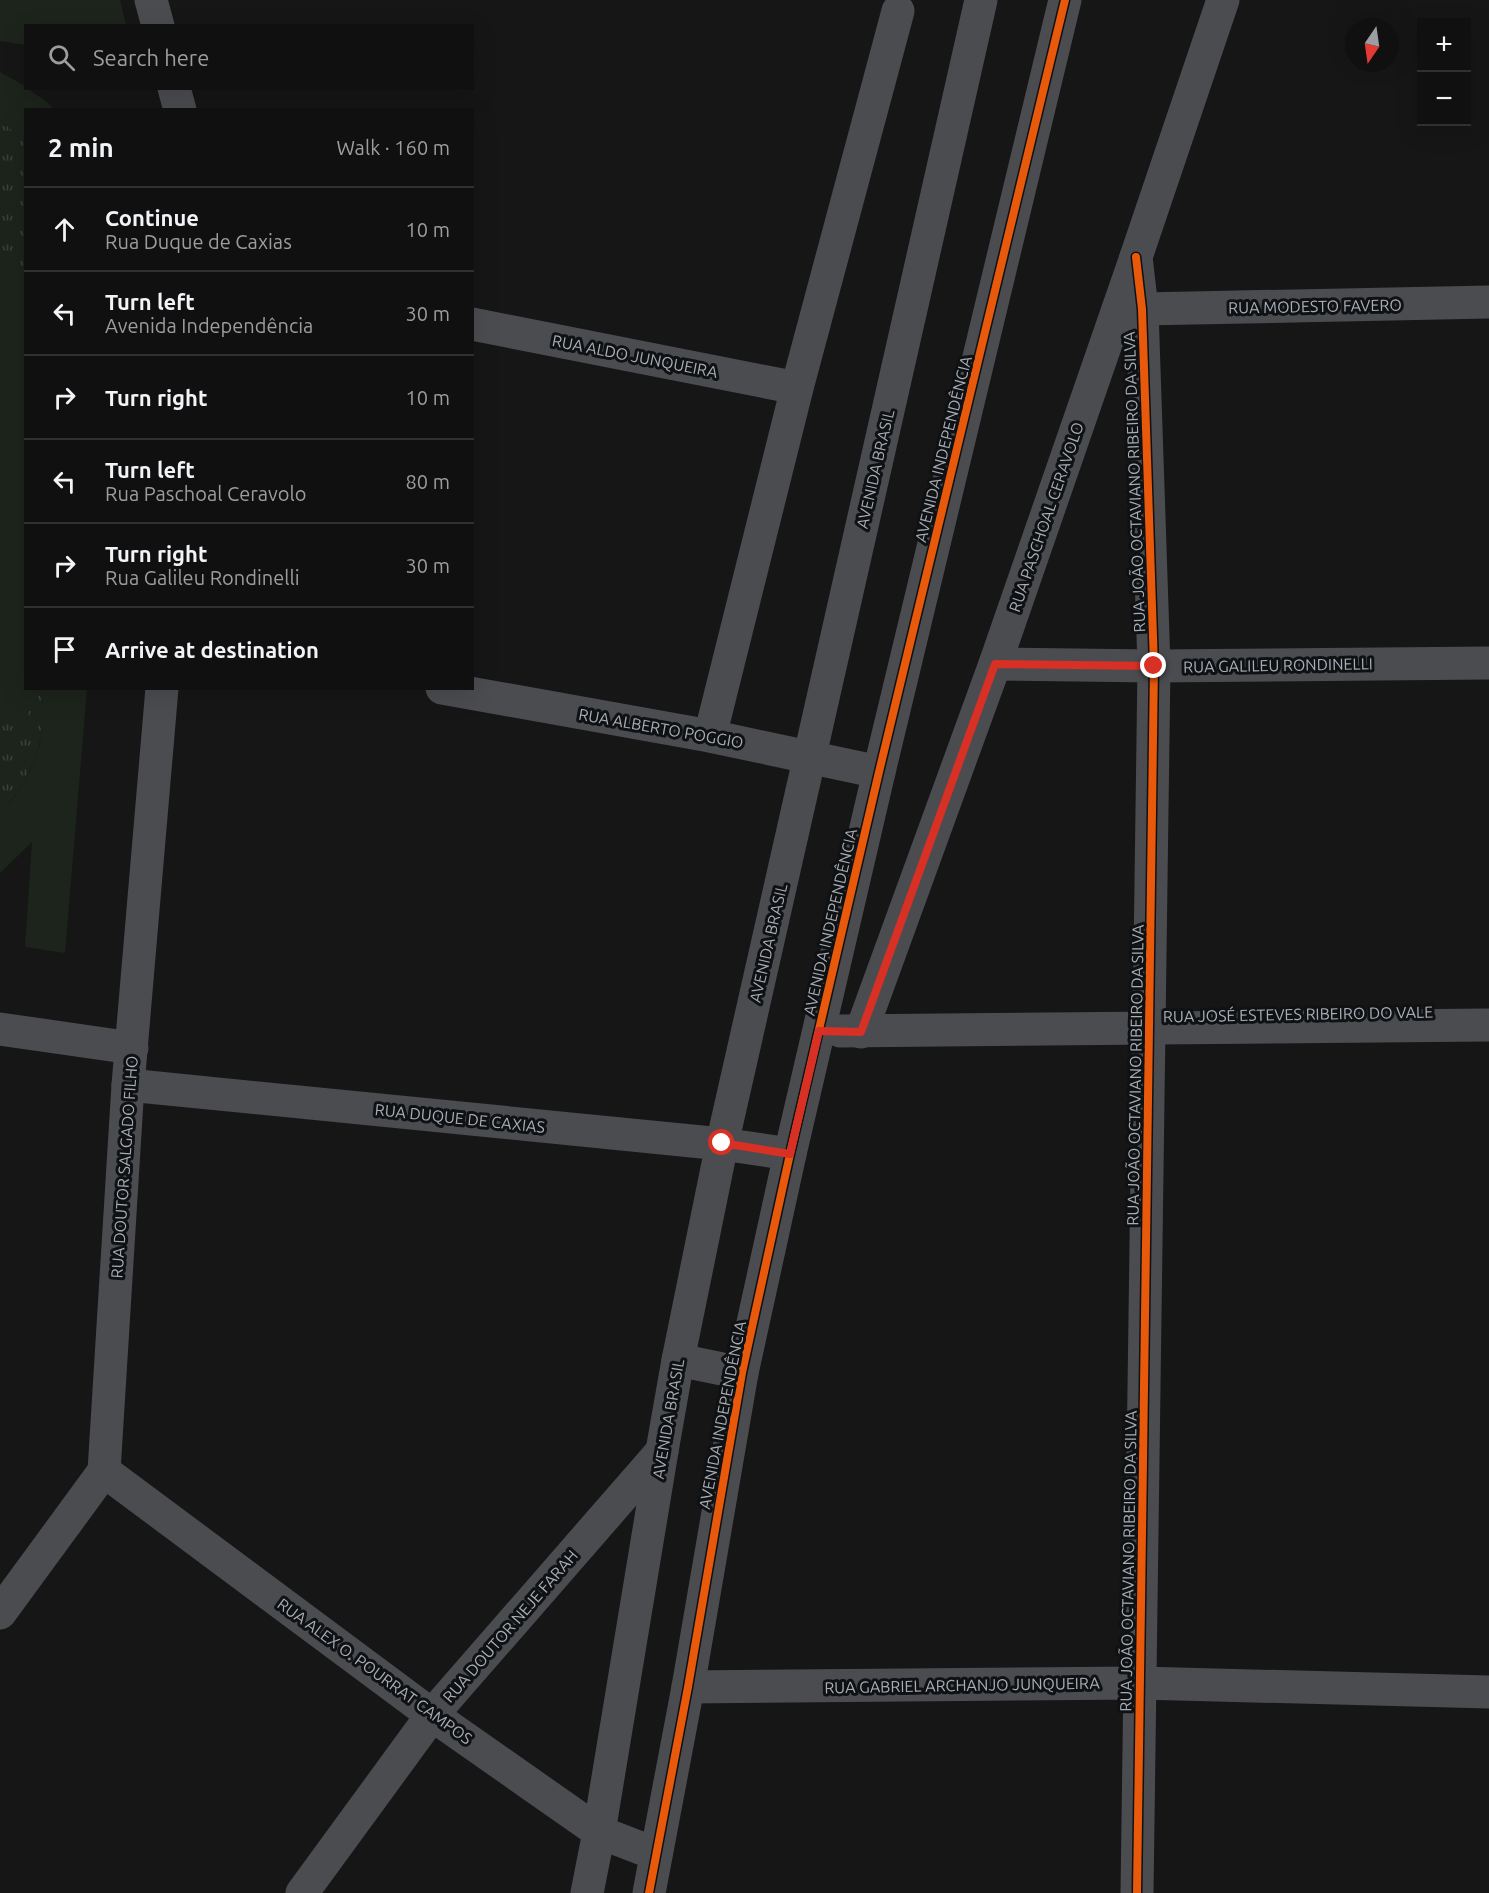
<!DOCTYPE html>
<html lang="en">
<head>
<meta charset="utf-8">
<style>
  :root { --surface:#101011; --page:#19191a; --text:#f1f3f6; --muted:#9c9d9f; --line:#303031 }
  body { margin:0; font-family:Ubuntu,sans-serif; background:var(--page); color:var(--text) }
  .controls { position:absolute; right:18px; top:18px; display:grid; overflow:hidden; border-radius:0px; box-shadow:0 6px 24px #0002 }
  .controls button { width:54px; height:54px; display:grid; place-items:center; padding:0; border:0; border-bottom:2px solid var(--line); background:var(--surface); color:var(--text); font:30px sans-serif }
  .compass { position:absolute; left:1345px; top:18px; width:54px; height:54px; border-radius:50%; background:var(--surface); box-shadow:0 6px 24px #0002; rotate:193deg }
  .stop { position:absolute; width:18px; height:18px; margin:-14px; border:4px solid #d93025; border-radius:50%; background:#fff }
  .stop.end { background:#d93025; border-color:#fff; box-shadow:0 2px 6px #0008 }
  .list { margin:0; padding:0; list-style:none }
  h2 { display:flex; justify-content:space-between; align-items:center; height:78px; margin:0; padding:0 24px; font-size:26px }
  h2 small { font-size:20px; font-weight:400; color:var(--muted) }
  .list li { display:grid; grid-template-columns:39px 1fr auto; gap:18px; align-items:center; box-sizing:border-box; height:84px; padding:0 24px; border-top:2px solid var(--line) }
  .list b { display:block; font-size:22px; white-space:nowrap }
  .list p { margin:0; font-size:20px; white-space:nowrap; color:var(--muted) }
  .list em { font-size:20px; font-style:normal; color:var(--muted) }
  .icon { flex:none; width:33px; height:33px; fill:none; stroke:currentColor; stroke-width:2; stroke-linecap:round; stroke-linejoin:round }
  .map { position:relative; flex:none; width:1489px; height:1893px; overflow:hidden }
  .search { position:absolute; background:var(--surface); box-shadow:0 6px 24px #0002; left:24px; top:24px; width:450px; height:66px; display:flex; align-items:center; gap:15px; box-sizing:border-box; padding:0 21px; border-radius:0px; color:var(--muted); font-size:22px }
  .panel { position:absolute; background:var(--surface); box-shadow:0 6px 24px #0002; left:24px; top:108px; width:450px; height:582px; border-radius:0px }
  .map>svg:first-child { display:block }
</style>
</head>
<body>
<div class="map">
<svg width="1489" height="1893" viewBox="0 0 1489 1893">
  <defs>
    <pattern id="grass-tufts" width="24" height="20" patternUnits="userSpaceOnUse" patternTransform="scale(1.5)"><rect width="24" height="20" fill="#1c241c"/><path d="M3 7l-1-3M5 7V3M7 7l1-3M15 17l-1-3M17 17v-4M19 17l1-3" fill="none" stroke="#3a413b"/></pattern>
  </defs>
  <rect width="100%" height="100%" fill="#161617"/>
  <!-- grass -->
  <path fill="url(#grass-tufts)" d="M0,120L25,141L26,688L43,689C42,707 44,728 39,745C32,772 17,794 0,815Z"/>
  <!-- garden -->
  <g fill="#1c241c">
    <path d="M0,0H120L126,25L26,26L25,45L0,41Z"/>
    <path d="M0,72L25,86L26,88L28,89L43,99L54,109L26,110L25,141L0,120Z"/>
    <path d="M0,269L25,270L26,688L31,689L28,719L0,717Z"/>
    <path d="M43,689H87L65,953L25,947L32,842L0,873V815L15,796L30,771L40,744Z"/>
  </g>
  <g fill="none" stroke-linecap="round" stroke-linejoin="round">
    <!-- minor -->
    <g stroke="#4a4c50" stroke-width="33">
      <path d="M151,0L158,26"/>
      <path d="M174,88L180,110"/>
      <path d="M1136,257L1142,309L1154,666L1137,1893"/>
      <path d="M1142,309L1489,302"/>
      <path d="M472,324L797,388"/>
      <path d="M995,664L1154,666L1489,663"/>
      <path d="M442,688L710,736L879,772"/>
      <path d="M710,736L797,388L898,11"/>
      <path d="M0,1029L132,1048"/>
      <path d="M840,1031L1489,1025"/>
      <path d="M861,1032L995,664L1136,257L1223,0"/>
      <path d="M128,1085L722,1144L790,1154"/>
      <path d="M104,1471L432,1715L599,1832L656,1854"/>
      <path d="M0,1613L104,1471L128,1085L162,688"/>
      <path d="M688,1687L1140,1683L1489,1692"/>
      <path d="M302,1893L432,1715L662,1451"/>
    </g>
    <!-- tertiary -->
    <g stroke="#4a4c50" stroke-width="33">
      <path d="M678,1360L742,1373"/>
      <path d="M587,1893L599,1832L662,1451L678,1360L722,1144L981,0"/>
      <path d="M649,1893L688,1687L742,1373L790,1154L879,772L1065,0"/>
    </g>
    <defs>
      <g id="cycleway">
        <path d="M1136,257L1142,309L1154,666L1137,1893"/>
        <path d="M649,1893L688,1687L742,1373L790,1154L879,772L1065,0"/>
      </g>
    </defs>
    <!-- cycleway casing -->
    <use href="#cycleway" stroke="#101113" stroke-width="11"/>
    <!-- cycleway -->
    <use href="#cycleway" stroke="#e8590c" stroke-width="8"/>
  </g>
  <g fill="none" stroke-linecap="round" stroke-linejoin="round">
    <!-- route -->
    <path stroke="#d93025" stroke-width="8" d="M722,1143L790,1154L819,1031L861,1032L995,664L1154,666"/>
  </g>
  <g text-anchor="middle" stroke-width="6" stroke-linejoin="round" paint-order="stroke">
    <!-- street labels -->
    <g font-size="16" fill="#a7aeb8" stroke="#101113">
      <text transform="translate(1315 306) rotate(-1)" y="6">RUA MODESTO FAVERO</text>
      <text transform="translate(635 356) rotate(11)" y="6">RUA ALDO JUNQUEIRA</text>
      <text transform="translate(943 449) rotate(-76)" y="6">AVENIDA INDEPENDÊNCIA</text>
      <text transform="translate(875 469) rotate(-77)" y="6">AVENIDA BRASIL</text>
      <text transform="translate(1134 482) rotate(-92)" y="6">RUA JOÃO OCTAVIANO RIBEIRO DA SILVA</text>
      <text transform="translate(1046 517) rotate(-71)" y="6">RUA PASCHOAL CERAVOLO</text>
      <text transform="translate(1278 665) rotate(-1)" y="6">RUA GALILEU RONDINELLI</text>
      <text transform="translate(661 728) rotate(10)" y="6">RUA ALBERTO POGGIO</text>
      <text transform="translate(830 922) rotate(-77)" y="6">AVENIDA INDEPENDÊNCIA</text>
      <text transform="translate(768 943) rotate(-77)" y="6">AVENIDA BRASIL</text>
      <text transform="translate(1298 1014) rotate(-1)" y="6">RUA JOSÉ ESTEVES RIBEIRO DO VALE</text>
      <text transform="translate(1135 1075) rotate(-89)" y="6">RUA JOÃO OCTAVIANO RIBEIRO DA SILVA</text>
      <text transform="translate(460 1118) rotate(6)" y="6">RUA DUQUE DE CAXIAS</text>
      <text transform="translate(124 1167) rotate(-86)" y="6">RUA DOUTOR SALGADO FILHO</text>
      <text transform="translate(722 1415) rotate(-79)" y="6">AVENIDA INDEPENDÊNCIA</text>
      <text transform="translate(668 1419) rotate(-80)" y="6">AVENIDA BRASIL</text>
      <text transform="translate(1128 1561) rotate(-89)" y="6">RUA JOÃO OCTAVIANO RIBEIRO DA SILVA</text>
      <text transform="translate(510 1626) rotate(-49)" y="6">RUA DOUTOR NEJE FARAH</text>
      <text transform="translate(375 1671) rotate(36)" y="6">RUA ALEX O. POURRAT CAMPOS</text>
      <text transform="translate(962 1685) rotate(-1)" y="6">RUA GABRIEL ARCHANJO JUNQUEIRA</text>
    </g>
  </g>
</svg>
<div class="controls">
<button>+</button>
<button>−</button>
</div>
<svg class="compass" viewBox="-18 -18 36 36"><path d="M0-13l5 13h-10z" fill="#e53935"/><path d="M0 13l5-13h-10z" fill="#9c9d9f"/></svg>
<div class="stop" style="left:722px;top:1143px"></div>
<div class="stop end" style="left:1154px;top:666px"></div>
<div class="search"><svg class="icon" aria-label="search" viewBox="0 0 24 24"><circle cx="10" cy="10" r="6"/><path d="M15 15l6 6"/></svg>Search here</div>
<section class="panel">
<h2>2 min<small>Walk · 160 m</small></h2>
<ul class="list">
<li><svg class="icon" aria-label="ahead" viewBox="0 0 24 24"><path d="M12 20V5M6 11l6-6 6 6"/></svg><div><b>Continue</b><p>Rua Duque de Caxias</p></div><em>10 m</em></li>
<li><svg class="icon" aria-label="left" viewBox="0 0 24 24"><path d="M17 20v-9H6M10 6l-5 5 5 5"/></svg><div><b>Turn left</b><p>Avenida Independência</p></div><em>30 m</em></li>
<li><svg class="icon" aria-label="right" viewBox="0 0 24 24"><path d="M7 20v-9h11M14 6l5 5-5 5"/></svg><div><b>Turn right</b></div><em>10 m</em></li>
<li><svg class="icon" aria-label="left" viewBox="0 0 24 24"><path d="M17 20v-9H6M10 6l-5 5 5 5"/></svg><div><b>Turn left</b><p>Rua Paschoal Ceravolo</p></div><em>80 m</em></li>
<li><svg class="icon" aria-label="right" viewBox="0 0 24 24"><path d="M7 20v-9h11M14 6l5 5-5 5"/></svg><div><b>Turn right</b><p>Rua Galileu Rondinelli</p></div><em>30 m</em></li>
<li><svg class="icon" aria-label="arrive" viewBox="0 0 24 24"><path d="M6 21V4h12l-3 4 3 4H6"/></svg><div><b>Arrive at destination</b></div></li>
</ul>
</section>
</div>
</body>
</html>
